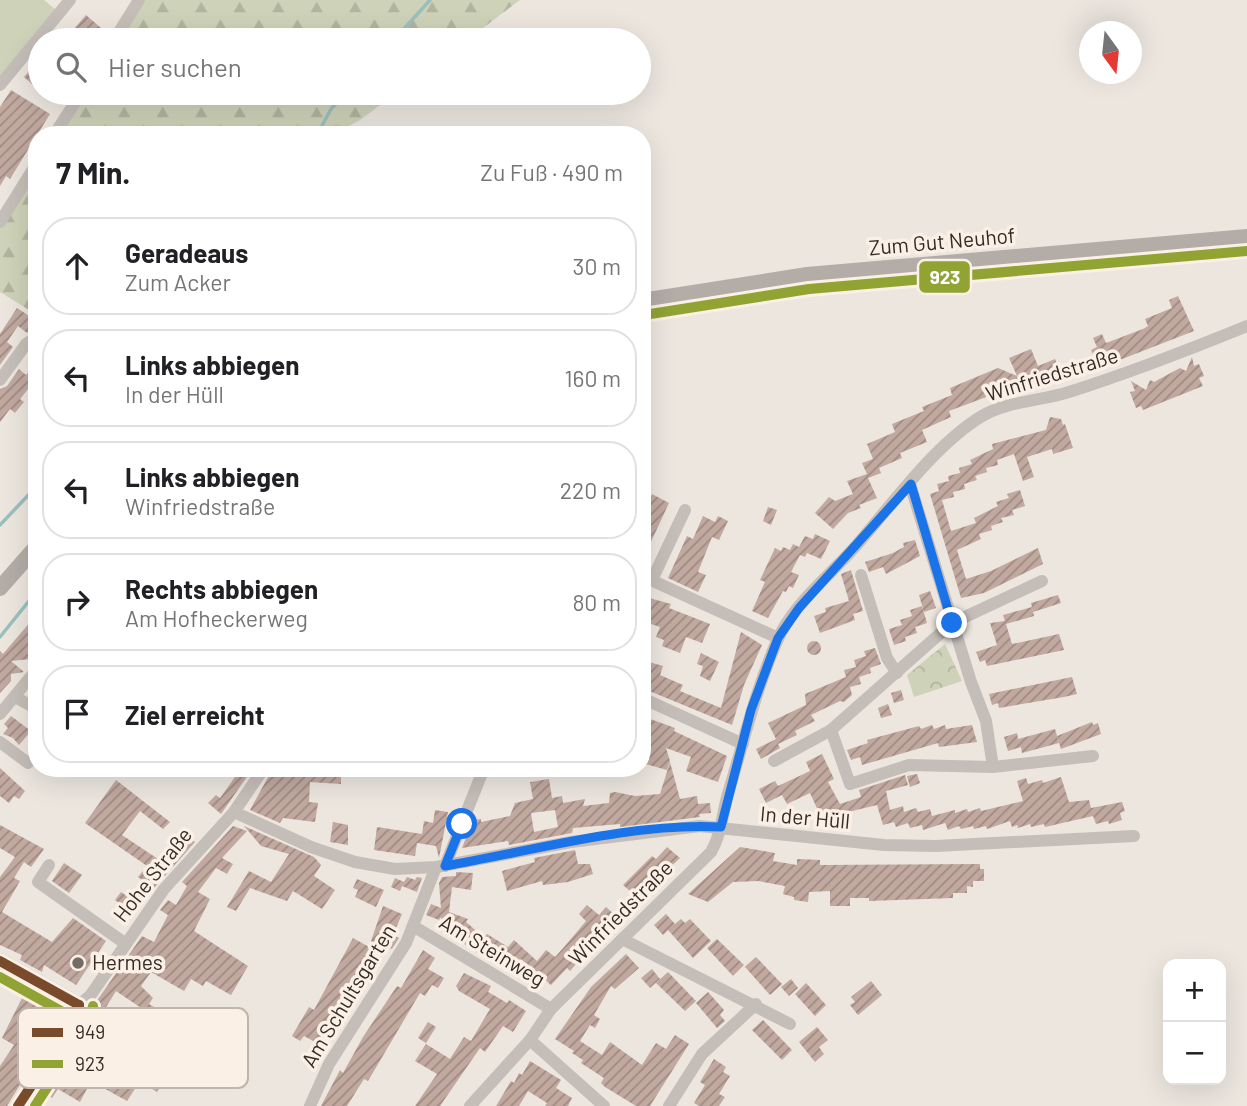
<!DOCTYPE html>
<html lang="de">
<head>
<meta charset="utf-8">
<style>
  :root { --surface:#fff; --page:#f6f6f6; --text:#202124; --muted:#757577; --line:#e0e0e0 }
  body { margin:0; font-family:Barlow,sans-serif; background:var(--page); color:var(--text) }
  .controls { position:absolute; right:21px; bottom:21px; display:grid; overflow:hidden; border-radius:14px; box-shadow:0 7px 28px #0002 }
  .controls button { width:63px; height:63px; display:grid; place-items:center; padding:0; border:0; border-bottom:2px solid var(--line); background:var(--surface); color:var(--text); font:35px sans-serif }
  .compass { position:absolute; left:1079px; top:21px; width:63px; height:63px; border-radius:50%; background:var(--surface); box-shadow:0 7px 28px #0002; rotate:165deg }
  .stop { position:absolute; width:21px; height:21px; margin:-16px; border:5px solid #1a73e8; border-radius:50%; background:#fff }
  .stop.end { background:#1a73e8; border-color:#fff; box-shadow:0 2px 7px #0008 }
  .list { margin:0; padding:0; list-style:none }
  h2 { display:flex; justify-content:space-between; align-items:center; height:91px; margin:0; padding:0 28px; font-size:30px }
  h2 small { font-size:23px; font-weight:400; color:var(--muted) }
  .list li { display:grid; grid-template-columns:46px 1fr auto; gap:21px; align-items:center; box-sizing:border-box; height:98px; margin:0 14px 14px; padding:0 14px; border:2px solid var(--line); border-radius:28px }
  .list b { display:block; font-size:26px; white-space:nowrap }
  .list p { margin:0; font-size:23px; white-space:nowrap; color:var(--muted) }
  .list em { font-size:23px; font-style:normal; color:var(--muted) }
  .icon { flex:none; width:38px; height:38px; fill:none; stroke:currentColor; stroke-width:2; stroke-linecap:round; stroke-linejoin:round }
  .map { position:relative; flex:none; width:1247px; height:1106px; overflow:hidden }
  .search { position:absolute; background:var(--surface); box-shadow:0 7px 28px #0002; left:28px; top:28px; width:623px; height:77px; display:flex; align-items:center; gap:18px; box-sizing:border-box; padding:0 24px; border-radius:38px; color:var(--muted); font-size:26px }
  .panel { position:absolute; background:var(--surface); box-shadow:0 7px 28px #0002; left:28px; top:126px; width:623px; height:651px; border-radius:28px }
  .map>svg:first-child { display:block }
</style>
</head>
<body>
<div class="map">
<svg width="1247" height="1106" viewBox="0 0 1247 1106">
  <defs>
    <pattern id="forest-firs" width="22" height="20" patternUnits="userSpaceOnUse" patternTransform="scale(1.75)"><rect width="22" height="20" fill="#ced2b8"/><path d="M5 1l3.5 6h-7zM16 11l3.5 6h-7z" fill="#b2b49e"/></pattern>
    <pattern id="park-crowns" width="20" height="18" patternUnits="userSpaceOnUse" patternTransform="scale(1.75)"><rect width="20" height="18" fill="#ced2b8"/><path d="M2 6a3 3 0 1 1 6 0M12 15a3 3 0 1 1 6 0" fill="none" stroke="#b2b49e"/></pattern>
    <pattern id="building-hatch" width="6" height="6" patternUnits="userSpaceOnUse" patternTransform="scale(1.75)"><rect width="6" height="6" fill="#c1a9a0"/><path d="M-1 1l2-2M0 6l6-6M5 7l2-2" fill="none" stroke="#9e8a82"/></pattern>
  </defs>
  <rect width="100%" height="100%" fill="#ece6df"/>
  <!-- grass -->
  <path fill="#ced2b8" d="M0,0H44L57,11L0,81Z"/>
  <!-- forest -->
  <g fill="url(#forest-firs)">
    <path d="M139,0H520L467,40H114Z"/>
    <path d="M81,93H396L360,120L332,135H54Z"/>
    <path d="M37,163V315L0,292V223Z"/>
  </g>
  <!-- park -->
  <path fill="url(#park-crowns)" d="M945,644L962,681L914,697L907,675Z"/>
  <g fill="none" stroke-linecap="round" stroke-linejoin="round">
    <!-- stream -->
    <g stroke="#99c0bf" stroke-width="3.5">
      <path d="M394,40L430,0"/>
      <path d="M317,135L331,109L346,93"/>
      <path d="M0,525L37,486"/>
      <path d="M0,637L37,591"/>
    </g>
  </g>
  <!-- building -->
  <g fill="url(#building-hatch)" fill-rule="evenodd">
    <path d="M86,15L101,28L90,40H72L77,34L73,30Z"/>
    <path d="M40,58V91L24,77Z"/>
    <path d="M11,90L50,114L10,179L6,176L0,186V107Z"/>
    <path d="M1178,296L1194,331L1099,368L1091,350L1097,347L1093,338L1102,334L1106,343L1143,329L1148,326L1145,319L1172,308L1169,300Z"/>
    <path d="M17,308L37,321L27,333L18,326L7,342L13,347L0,365V334Z"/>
    <path d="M1031,349L1038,366L1055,359L1062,376L1046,383L1043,378L1001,397L999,393L989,396L949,411L951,417L922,430L927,442L900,453L902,458L879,468L881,473L868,478L877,498L859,505L861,508L848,513L833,529L815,513L829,497L835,501L853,494L847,481L867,474L862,463L873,459L867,444L895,432L892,424L924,411L922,407L952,395L950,388L998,368L1017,376L1009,358Z"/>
    <path d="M1192,357L1194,366L1199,364L1204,376L1199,378L1203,386L1143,410L1141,406L1136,408L1130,392L1135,391L1131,381L1146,390L1150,380L1154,382L1180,368L1186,371Z"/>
    <path d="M37,362V378L20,399L24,402L15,413L10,409L0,422V389L7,386L19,369L26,375Z"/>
    <path d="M1050,417L1061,419L1063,425L1065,424L1073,448L1053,454L1052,449L1027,457L1034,477L1023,481L1014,454L997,460L998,465L986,468L987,472L975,476L977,480L964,484L965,489L953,492L954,497L942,500L951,531L976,523L974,518L998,506L996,502L1009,498L1007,494L1020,490L1025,506L1012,510L1014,515L1001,518L1003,522L991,526L992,530L979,534L981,539L957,550L966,579L991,571L1038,548L1043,564L984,593L961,598L930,494L939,491L937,484L949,481L948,476L960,473L959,468L972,464L970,460L993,449L992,444L1046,430Z"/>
    <path d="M652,494L669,503L642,561V515Z"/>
    <path d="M768,507L777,510L771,525L763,521Z"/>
    <path d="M703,516L715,522L718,516L728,521L719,540L712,537L698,572L706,575L698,592L668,578L687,536L693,539Z"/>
    <path d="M815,534L830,541L821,559L807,553L805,557L800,555L791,572L799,575L793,588L789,586L786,592L783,591L768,618L752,611L765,582L760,580L775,548L781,551L783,547L790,550L793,544L799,547L805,536L813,539Z"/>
    <path d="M915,540L920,556L886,574L883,567L869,572L865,562L893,553L904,547L903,543Z"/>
    <path d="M851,570L863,611L853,614L855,620L820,633L814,616L826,612L825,608L849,601L841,574Z"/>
    <path d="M930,591L936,608L924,612L919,595Z"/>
    <path d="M1058,595L1061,603L1033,612L1031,603Z"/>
    <path d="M642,596L671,604L669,608L710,624L702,643L686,637L680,653L662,646L664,640L656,637L660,627L642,621Z"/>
    <path d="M922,606L927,623L915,627L917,633L905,637L906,641L894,645L889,629L902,625L900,620L912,616L910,610Z"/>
    <path d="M1032,607L1034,616L1006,624L1012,644L1059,634L1064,650L987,666L985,660L980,662L976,652L997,645L990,623L1005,621L1003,615Z"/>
    <path d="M37,614V649L30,651L31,659L11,661L24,672L11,674V681L0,693V651L3,654Z"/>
    <path d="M741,632L762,645L744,685L732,725L642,688V660L663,666L660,675L683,685L680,691L721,708Z"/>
    <circle cx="814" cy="648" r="7"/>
    <path d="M875,648L881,664L870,668L871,673L859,677L861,684L850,687L852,695L844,702L840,701L811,715L815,721L795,731L797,735L778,744L780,748L761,759L756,749L776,739L768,723L806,705L805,694L846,677L844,670L856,667L854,660L866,656L864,651Z"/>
    <path d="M701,653L719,662L710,681L700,676L703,666L697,664Z"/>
    <path d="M1072,677L1077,694L1064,697L999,708L998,703L992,705L989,694Z"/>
    <path d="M901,690L904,700L894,703L891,693Z"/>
    <path d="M888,704L892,715L881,718L878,708Z"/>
    <path d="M11,716L31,731L19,745L13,738L3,734L8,728L4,724Z"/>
    <path d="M642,716L675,728L674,731L727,756L718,782L686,771L691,757L666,748L670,761L667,770L642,763Z"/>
    <path d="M1092,722L1093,725L1098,723L1101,734L1061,749L1057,736Z"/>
    <path d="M932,725L934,729L945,725L946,729L972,725L977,742L939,747L938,743L862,765L860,757L851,760L847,750L868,743L867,740L919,726L921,729Z"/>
    <path d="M1055,729L1059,743L1022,753L1021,747L1008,751L1004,737L1017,733L1018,739Z"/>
    <path d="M822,754L834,779L828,782L840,804L861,797L859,790L905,775L908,785L886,791L890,810L903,806L904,812L916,808L918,812L930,809L932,816L955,810V813L967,809L968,812L980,808L981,811L1023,801L1017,781L1026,778L1028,784L1042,780L1043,783L1061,777L1069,802L1089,800L1091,808L1122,802L1125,811L1120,813L1122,820L1109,824L1108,821L1096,824L1093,816L1045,827L1044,824L1031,827L1030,824L1018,828L1017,825L1012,827L1010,821L987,829L986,826L974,829L973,826L961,829L959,826L948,830L945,823L923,830L922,825L910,828L908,823L896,827L894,822L883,825L877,805L844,813L846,818L826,828L810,793L787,804L782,795L766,803L759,789L775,781L778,786L810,771L806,762Z"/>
    <path d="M670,762L680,799L697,796L698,804L710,803L711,813L699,814L700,817L620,827V824L573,828L572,833L509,845L508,841L462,848L473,820L481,819V822L510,816L515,803L533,799L530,782L549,779L552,798L562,796L563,803L585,799L583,806L609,803L610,793L615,792L635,796L660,794ZM555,810L558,827L534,832L531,813Z"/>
    <path d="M0,768L25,791L19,799L14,796L9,803L0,796Z"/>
    <path d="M246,768H253L221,814L208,803L216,795L220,798L240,770L244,773Z"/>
    <path d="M273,768L325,774L326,768H341V784L310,782L309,802L318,803L315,822L283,818L280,823L250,810Z"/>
    <path d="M917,774L920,783L910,787L907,776Z"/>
    <path d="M116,780L170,822L163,829L140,811L122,835L161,861L181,830L195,842L154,888L138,877L147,866L85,823Z"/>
    <path d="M435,810L448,812L439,858L436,846L417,843L415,856L374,850L377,827L422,834L424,821L433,823Z"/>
    <path d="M333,822L348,825V845L330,842Z"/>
    <path d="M0,825L44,849L31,867L24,862L14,878L20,881L2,912L52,942L73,918L106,941L76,985L44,965L42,972L20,960L22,955L0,945V877L15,857L0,848Z"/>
    <path d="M233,826L247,831L222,858L233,864L227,874L216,868L198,892L210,899L194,931L248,966L231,995L206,981L203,986L191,979L184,991L151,972L141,986L153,998L149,1004L213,1042L207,1053L182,1038L160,1074L166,1077L157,1092L140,1081L127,1101L91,1081L80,1102L58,1089L52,1098L41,1091L87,1021L89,1012L142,936L154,942L168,915L160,910L168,900L176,905L187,886L182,882ZM116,991L159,1020L123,1078L78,1053Z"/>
    <path d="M244,826L314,857L321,865L314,876L335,890L322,909L293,891L287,901L250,888L236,911L227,907L249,871L271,882L289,854L261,846Z"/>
    <path d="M667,847L680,858L638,898L623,885L652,856L656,859Z"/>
    <path d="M740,847L775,853L773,861L797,865V859L820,860V865L980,864V869H984V881H973V887L967,886V893H953V898L869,901V898H850V906H830V891L809,892L808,902L794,900V897L783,894L785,886L758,881L733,882L708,902L688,894Z"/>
    <path d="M575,850L578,864H590L593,874L568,882L543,885L542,881L507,891L502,871L535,862L534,858Z"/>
    <path d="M64,863L82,875L69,893L52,881Z"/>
    <path d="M456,872L473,873L471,890L452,887L449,912L468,919L466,922L480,934L485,936L487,934L508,947L514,940L537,961L546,950L555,957L565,946L586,921L579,914L587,905L599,915L606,907L617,917L570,971L567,968L551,985L521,959L515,966L493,946L484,957L454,937L458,931L448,922L447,928H443L441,917L439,920L426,915L431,904L441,908L439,883L442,877L456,876Z"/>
    <path d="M407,877L415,880L417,877L422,878L417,892L402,886L400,891L391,887L395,878L404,882Z"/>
    <path d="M357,879L384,890L376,907L355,897L358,890L353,888Z"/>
    <path d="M121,892L134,901L129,910L115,900Z"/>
    <path d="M383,906L402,914L393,935L399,938L392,949L371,941Z"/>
    <path d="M666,914L675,924L681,919L685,923L690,919L711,941L693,958L668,930L663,935L654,925Z"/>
    <path d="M353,938L371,948L317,1043L304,1036L300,1041L292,1036L309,1007L314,1010Z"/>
    <path d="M717,939L744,965L733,976L707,948Z"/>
    <path d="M423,950L435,958L428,969L444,978L438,988L432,985L425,996L420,993L368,1081L364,1079L347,1106H321L340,1070L343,1073L363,1037L397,986L401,988Z"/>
    <path d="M626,954L639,968L615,989L611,986L594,1015L600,1019L595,1028L590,1025L580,1041L602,1055L610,1042L642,1065L656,1043L666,1049L675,1035L689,1044L650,1106H636L605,1087L601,1083L604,1078L581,1063L583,1060L572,1053L574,1051L555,1039L591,987Z"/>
    <path d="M756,957L782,984L770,995L745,967Z"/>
    <path d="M652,969L660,979L650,988L641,978Z"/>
    <path d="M668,972L696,1001L685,1011L656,983Z"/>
    <path d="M464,973L491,986L488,992L497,997L507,1003L509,1000L526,1011L513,1032L503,1026L485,1052L480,1048L440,1106H415L437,1074L415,1061L426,1044L450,1059L464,1037L471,1041L490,1009L459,991L456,986Z"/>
    <path d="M791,979L798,988L789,996L781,987Z"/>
    <path d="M13,980L68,1011L55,1031L46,1026L36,1046L42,1049L7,1106H0V1066L14,1045L2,1038L25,992L12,985Z"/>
    <path d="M871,981L882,995L858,1015L850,1005L855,1002L851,997Z"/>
    <path d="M806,983L826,1005L815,1016L795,994Z"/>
    <path d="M708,992L724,1010L720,1015L725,1021L717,1028L696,1003Z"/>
    <path d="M763,1020L792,1050L782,1060L752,1030Z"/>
    <path d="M428,1022L436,1027L426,1043L418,1038Z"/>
    <path d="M817,1027L828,1040L819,1047L824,1054L815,1062L799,1042Z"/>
    <path d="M714,1059L726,1067L723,1072L730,1076L719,1094L725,1097L719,1106H699L694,1103L705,1085L700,1082Z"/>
    <path d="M530,1061L561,1080L556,1088L572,1098L568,1106H545L547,1103L528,1091L519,1106H496L511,1081L514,1083L519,1073L522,1075Z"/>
  </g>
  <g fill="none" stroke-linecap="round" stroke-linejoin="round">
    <!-- minor -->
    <g stroke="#c5beb8" stroke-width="12">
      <path d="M114,40L139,0"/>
      <path d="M0,85L70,0"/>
      <path d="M54,135L81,93"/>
      <path d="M338,135V131"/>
      <path d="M0,222L37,163"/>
      <path d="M0,380L26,344L37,336"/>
      <path d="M910,484L971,682L986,721L993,767"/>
      <path d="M861,575L887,658L897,673"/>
      <path d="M642,576L778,638"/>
      <path d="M652,580L685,510"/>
      <path d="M15,697L37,709"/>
      <path d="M642,698L743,744"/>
      <path d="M0,714L37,669"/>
      <path d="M831,730L850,784L909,765L993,767L1093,756"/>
      <path d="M0,742L28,763"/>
      <path d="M774,761L831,730L952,623L1042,581"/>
      <path d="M234,812L311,847L355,862L395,869L436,867L571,842L700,826L884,845L936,846L1134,836"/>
      <path d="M49,865L38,882L126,944"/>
      <path d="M445,866L484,768"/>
      <path d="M413,926L551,1009"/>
      <path d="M622,939L790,1024"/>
      <path d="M79,1005L90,996L164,889L234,812L264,768"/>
      <path d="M530,1040L604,1106"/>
      <path d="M310,1106L329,1064L406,943L436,867"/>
      <path d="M470,1106L530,1040L551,1009L711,852C721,835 722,816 727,797C743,745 755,691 777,641C792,605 829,576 854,548C892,505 934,445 982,416C1008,401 1041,401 1069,392C1129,373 1188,350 1247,326"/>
      <path d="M669,1106L702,1054L756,1004"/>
    </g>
    <!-- major -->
    <g stroke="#b4aca7" stroke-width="16">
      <path d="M642,301L807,275L1247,237"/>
      <path d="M0,588L37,546"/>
      <path d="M0,961L79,1005L78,1015L18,1106"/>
    </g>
    <defs>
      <g id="bus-1">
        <path d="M0,961L79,1005"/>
        <path d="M18,1106L78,1015L79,1005"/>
      </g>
      <g id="bus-2">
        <path d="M644,315L809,289L1247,251"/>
        <path d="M0,977L72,1017"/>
        <path d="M35,1106L90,1022L93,1006"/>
      </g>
    </defs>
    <!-- bus-1 casing -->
    <use href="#bus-1" stroke="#faf0e5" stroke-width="16"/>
    <!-- bus-2 casing -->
    <use href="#bus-2" stroke="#faf0e5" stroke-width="16"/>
    <!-- bus-1 -->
    <use href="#bus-1" stroke="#7a4b2a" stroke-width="10"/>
    <!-- bus-2 -->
    <use href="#bus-2" stroke="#90a333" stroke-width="10"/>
  </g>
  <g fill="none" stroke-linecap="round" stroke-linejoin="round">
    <!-- route -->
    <path stroke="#1a73e8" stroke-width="9" d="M462,824L445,866C532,851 634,822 721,827L751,710L778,638L799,608L911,484L952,623"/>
  </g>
  <!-- markers -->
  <circle fill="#766c67" stroke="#faf0e5" stroke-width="2.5" cx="78" cy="963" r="7"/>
  <g text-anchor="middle" stroke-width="7" stroke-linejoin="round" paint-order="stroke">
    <!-- street labels -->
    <g font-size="21" fill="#362b26" stroke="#faf0e5">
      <text transform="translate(942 242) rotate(-5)" y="7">Zum Gut Neuhof</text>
      <text transform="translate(1052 375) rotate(-17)" y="7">Winfriedstraße</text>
      <text transform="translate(805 818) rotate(5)" y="7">In der Hüll</text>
      <text transform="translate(153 875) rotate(-52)" y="7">Hohe Straße</text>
      <text transform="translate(621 913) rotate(-45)" y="7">Winfriedstraße</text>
      <text transform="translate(492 951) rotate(31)" y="7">Am Steinweg</text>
      <text transform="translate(349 996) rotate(-59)" y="7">Am Schultsgarten</text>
    </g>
    <!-- poi labels -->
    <g font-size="21" fill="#362b26" stroke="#faf0e5" text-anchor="start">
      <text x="92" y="970">Hermes</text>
    </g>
  </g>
  <!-- legend -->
  <rect x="18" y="1008" width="230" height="80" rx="10" fill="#faf0e5" stroke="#bfb5ac" stroke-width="2"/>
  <rect x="32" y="1028" width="31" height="9" fill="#7a4b2a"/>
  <rect x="32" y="1060" width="31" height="8" fill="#90a333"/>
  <g font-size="19" fill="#362b26">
    <text x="75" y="1039">949</text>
    <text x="75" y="1071">923</text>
  </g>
  <rect stroke="#faf0e5" stroke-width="2.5" x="918" y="260" width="53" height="34" rx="7" fill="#90a333"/>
  <g font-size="19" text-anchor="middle" font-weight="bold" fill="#fff">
    <text x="945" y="284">923</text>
  </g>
</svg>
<div class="controls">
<button>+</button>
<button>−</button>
</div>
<svg class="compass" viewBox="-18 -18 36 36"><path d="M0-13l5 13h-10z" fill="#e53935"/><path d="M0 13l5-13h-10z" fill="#757577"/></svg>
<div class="stop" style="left:462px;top:824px"></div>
<div class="stop end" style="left:952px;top:623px"></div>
<div class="search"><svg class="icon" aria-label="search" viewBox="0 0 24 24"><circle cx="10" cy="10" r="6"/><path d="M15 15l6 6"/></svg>Hier suchen</div>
<section class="panel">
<h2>7 Min.<small>Zu Fuß · 490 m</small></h2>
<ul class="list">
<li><svg class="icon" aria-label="ahead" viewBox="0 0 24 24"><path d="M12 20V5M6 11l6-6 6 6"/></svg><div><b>Geradeaus</b><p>Zum Acker</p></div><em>30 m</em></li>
<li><svg class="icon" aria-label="left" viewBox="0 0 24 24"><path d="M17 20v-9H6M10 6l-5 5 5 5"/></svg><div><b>Links abbiegen</b><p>In der Hüll</p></div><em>160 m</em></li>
<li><svg class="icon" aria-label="left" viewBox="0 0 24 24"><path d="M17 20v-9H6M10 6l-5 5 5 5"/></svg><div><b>Links abbiegen</b><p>Winfriedstraße</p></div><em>220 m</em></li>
<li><svg class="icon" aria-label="right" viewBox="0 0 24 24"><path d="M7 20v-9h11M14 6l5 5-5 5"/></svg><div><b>Rechts abbiegen</b><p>Am Hofheckerweg</p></div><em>80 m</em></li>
<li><svg class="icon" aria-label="arrive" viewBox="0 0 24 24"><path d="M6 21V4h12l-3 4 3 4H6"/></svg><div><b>Ziel erreicht</b></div></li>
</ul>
</section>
</div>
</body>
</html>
